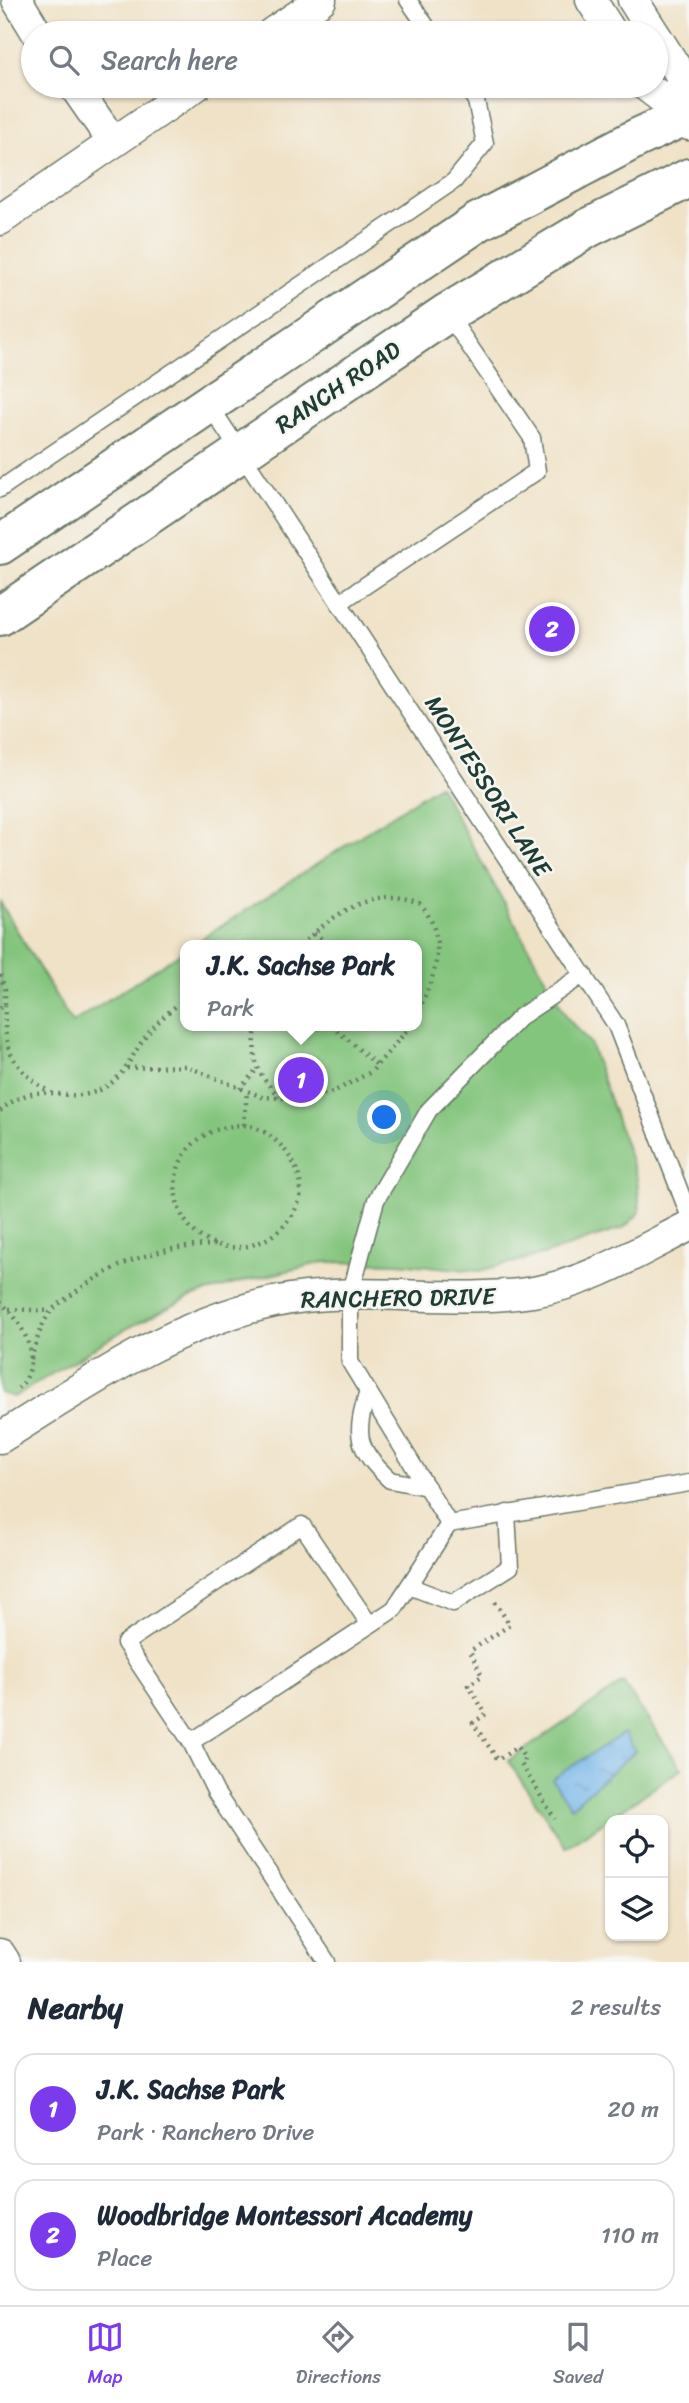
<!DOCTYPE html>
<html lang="en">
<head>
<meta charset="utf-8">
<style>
  :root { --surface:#fff; --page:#f2f2f3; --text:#1f2937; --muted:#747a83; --line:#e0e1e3; --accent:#7c3aed }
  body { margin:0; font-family:Sriracha,sans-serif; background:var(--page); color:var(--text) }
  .controls { position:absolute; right:21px; bottom:21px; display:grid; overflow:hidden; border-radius:14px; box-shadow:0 2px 5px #0004 }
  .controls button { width:63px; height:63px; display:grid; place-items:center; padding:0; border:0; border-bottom:2px solid var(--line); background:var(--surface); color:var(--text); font:35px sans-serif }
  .you { position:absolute; left:385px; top:1118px; width:24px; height:24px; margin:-18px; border:5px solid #fff; border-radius:50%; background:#1a73e8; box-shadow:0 0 0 10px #1a73e833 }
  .badge { display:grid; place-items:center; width:46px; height:46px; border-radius:50%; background:var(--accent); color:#fff; font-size:23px; font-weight:700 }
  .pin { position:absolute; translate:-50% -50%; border:4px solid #fff; box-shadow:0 2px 7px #0006 }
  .popup { position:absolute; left:180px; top:940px; width:242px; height:91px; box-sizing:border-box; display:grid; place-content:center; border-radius:14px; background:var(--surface); filter:drop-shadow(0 2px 5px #0005); font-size:23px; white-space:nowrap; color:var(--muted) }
  .popup b { font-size:26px; color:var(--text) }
  .popup::after { content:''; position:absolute; left:50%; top:100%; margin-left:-14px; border:14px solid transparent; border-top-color:var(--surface) }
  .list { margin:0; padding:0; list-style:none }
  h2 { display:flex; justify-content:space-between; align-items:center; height:91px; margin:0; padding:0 28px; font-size:30px }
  h2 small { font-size:23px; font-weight:400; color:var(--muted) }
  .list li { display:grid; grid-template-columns:46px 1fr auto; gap:21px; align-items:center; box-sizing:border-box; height:112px; margin:0 14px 14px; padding:0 14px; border:2px solid var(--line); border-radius:21px }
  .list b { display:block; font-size:26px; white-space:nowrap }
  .list p { margin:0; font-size:23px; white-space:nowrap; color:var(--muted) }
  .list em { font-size:23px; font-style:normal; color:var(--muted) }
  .icon { flex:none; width:38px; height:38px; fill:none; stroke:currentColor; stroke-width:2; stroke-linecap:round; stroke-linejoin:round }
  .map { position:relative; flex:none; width:689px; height:1962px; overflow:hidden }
  .search { position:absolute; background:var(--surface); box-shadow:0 2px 5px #0004; left:21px; right:21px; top:21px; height:77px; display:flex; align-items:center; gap:18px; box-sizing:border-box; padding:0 24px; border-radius:38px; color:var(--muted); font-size:26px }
  .sheet { height:343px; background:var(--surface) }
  nav { display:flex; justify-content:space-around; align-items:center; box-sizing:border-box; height:98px; border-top:2px solid var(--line); background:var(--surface); font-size:19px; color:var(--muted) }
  nav a { display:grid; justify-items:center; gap:4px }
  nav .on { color:var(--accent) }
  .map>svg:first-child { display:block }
</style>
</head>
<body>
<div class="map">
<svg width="689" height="1962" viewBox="0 0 689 1962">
  <defs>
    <pattern id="water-ripples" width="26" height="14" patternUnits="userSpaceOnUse" patternTransform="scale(1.75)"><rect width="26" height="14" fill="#75b5e9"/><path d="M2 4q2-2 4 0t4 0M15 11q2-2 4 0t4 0" fill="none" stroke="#5f94be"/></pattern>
  </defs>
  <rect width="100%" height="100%" fill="#f6f6f2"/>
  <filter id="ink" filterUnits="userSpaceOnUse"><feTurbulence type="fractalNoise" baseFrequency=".0143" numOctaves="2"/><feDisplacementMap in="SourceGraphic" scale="14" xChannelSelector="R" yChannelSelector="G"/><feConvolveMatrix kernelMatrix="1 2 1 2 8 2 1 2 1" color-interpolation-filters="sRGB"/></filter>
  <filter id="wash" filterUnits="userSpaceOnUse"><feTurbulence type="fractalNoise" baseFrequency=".00686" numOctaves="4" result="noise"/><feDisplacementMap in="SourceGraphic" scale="28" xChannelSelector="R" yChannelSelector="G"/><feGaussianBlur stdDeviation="1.57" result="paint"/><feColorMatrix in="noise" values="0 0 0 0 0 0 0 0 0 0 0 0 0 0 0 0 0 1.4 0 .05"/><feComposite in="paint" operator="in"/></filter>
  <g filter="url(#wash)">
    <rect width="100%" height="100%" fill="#f0e2c7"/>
    <!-- park -->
    <g fill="#84c57e" stroke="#528159" stroke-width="2">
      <path d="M439,785L568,1019L590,1043L637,1178L640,1212L624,1228L546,1254L479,1271L398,1263L324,1262L245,1281L190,1297L124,1330L14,1397L0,1393V902L72,1023L185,950L186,1026H416V945H192Z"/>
      <path d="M623,1683L682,1769L566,1847L508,1761Z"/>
    </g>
    <!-- water -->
    <path fill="url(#water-ripples)" stroke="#4a798e" stroke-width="2" d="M624,1733L635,1751L571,1807L552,1779Z"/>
  </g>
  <g filter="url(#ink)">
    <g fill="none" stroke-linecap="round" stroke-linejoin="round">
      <defs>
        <g id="lane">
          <path d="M408,0L431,33"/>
          <path d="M208,403L616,1025L689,1215"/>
          <path d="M0,489L454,181L485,143L476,101L466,86"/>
          <path d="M339,603L537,471L532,438L447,313"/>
          <path d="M368,1391C355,1435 355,1447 390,1480L427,1487"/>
          <path d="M449,1524L689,1483"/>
          <path d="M409,1586L453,1603L510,1567L507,1513"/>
          <path d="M370,1625L302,1525L125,1643L191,1742L394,1609L449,1524L350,1362V1295L376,1200L429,1110L520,1017L584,974"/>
          <path d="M191,1742L216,1793L327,1962"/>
        </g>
        <g id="street">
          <path d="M17,0L37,33"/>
          <path d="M591,0L612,33"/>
          <path d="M633,0L654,33"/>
          <path d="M272,33L321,0"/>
          <path d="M656,36L680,74L684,115L689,125"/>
          <path d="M74,86L113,142"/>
          <path d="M646,86L684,115"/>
          <path d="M0,220L196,86"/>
          <path d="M0,1438C87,1384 172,1324 274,1302C359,1284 448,1305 533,1292C588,1283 640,1251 689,1226"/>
          <path d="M0,1954L5,1962"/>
        </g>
        <g id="secondary">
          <path d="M0,545L478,222L637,138L689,114"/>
          <path d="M0,616L447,313L588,228L689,178"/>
        </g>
      </defs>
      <!-- lane casing -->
      <use href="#lane" stroke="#687767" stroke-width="19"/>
      <!-- street casing -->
      <use href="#street" stroke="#687767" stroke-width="33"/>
      <!-- secondary casing -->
      <use href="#secondary" stroke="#687767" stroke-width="42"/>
      <!-- path -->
      <g stroke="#687767" stroke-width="4.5" stroke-dasharray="2 5" stroke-linecap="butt">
        <path d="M314,933L329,945"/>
        <path d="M301,945C333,914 374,885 420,904C451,940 434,978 416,1016"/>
        <path d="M0,975L5,989V1005L0,1008"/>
        <path d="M5,1005C3,1049 11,1067 48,1091"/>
        <path d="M256,1026C252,1061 255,1071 279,1097"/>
        <path d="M332,1026L377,1065"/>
        <path d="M127,1068L186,1066L262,1097L303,1099L333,1092L371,1072L411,1026"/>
        <path d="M240,1089L257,1069"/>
        <path d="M0,1111C41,1074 65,1108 102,1089C124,1077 129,1060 143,1040C155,1024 169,1010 186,999"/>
        <path d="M244,1125C275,1128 311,1172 298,1204C287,1231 258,1250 229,1247C158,1240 152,1128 244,1125Z"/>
        <path d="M244,1125L247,1092"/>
        <path d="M0,1302C24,1321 45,1365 18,1388"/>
        <path d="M9,1309L50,1311"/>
        <path d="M31,1359C36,1343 40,1327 49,1314C55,1305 66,1299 74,1293C118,1261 161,1246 215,1245"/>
        <path d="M495,1602L510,1625L470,1651L482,1676L468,1685L486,1714L473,1723L498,1760L517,1747L525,1758L521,1764L555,1819"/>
      </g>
      <!-- lane -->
      <use href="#lane" stroke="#fff" stroke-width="16"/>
      <!-- street -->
      <use href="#street" stroke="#fff" stroke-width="30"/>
      <!-- secondary -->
      <use href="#secondary" stroke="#fff" stroke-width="38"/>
    </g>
  </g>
  <g text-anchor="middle" stroke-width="5" stroke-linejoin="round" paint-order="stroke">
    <!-- street labels -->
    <g font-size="24" fill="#1f3d34" stroke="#f6f6f2">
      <text transform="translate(338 387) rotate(-34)" y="8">RANCH ROAD</text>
      <text transform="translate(488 786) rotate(57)" y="8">MONTESSORI LANE</text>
      <text transform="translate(398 1298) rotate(-1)" y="8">RANCHERO DRIVE</text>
    </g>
  </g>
</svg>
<div class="controls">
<button><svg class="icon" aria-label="locate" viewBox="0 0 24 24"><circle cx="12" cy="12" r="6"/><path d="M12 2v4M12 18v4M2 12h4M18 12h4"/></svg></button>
<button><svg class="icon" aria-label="layers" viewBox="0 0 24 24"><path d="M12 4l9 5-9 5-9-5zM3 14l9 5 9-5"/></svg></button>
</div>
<div class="you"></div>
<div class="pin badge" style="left:301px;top:1080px">1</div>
<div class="popup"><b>J.K. Sachse Park</b>Park</div>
<div class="pin badge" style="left:552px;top:629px">2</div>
<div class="search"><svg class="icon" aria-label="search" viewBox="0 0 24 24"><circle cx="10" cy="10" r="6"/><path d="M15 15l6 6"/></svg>Search here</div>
</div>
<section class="sheet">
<h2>Nearby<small>2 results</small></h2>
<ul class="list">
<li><span class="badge">1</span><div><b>J.K. Sachse Park</b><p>Park · Ranchero Drive</p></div><em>20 m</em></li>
<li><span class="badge">2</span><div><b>Woodbridge Montessori Academy</b><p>Place</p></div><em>110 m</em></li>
</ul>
</section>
<nav>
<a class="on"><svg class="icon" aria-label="map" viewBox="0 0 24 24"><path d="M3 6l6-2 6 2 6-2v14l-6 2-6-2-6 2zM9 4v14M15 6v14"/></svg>Map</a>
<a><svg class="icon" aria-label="directions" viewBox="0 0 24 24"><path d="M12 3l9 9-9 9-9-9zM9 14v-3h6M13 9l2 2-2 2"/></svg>Directions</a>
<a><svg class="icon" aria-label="saved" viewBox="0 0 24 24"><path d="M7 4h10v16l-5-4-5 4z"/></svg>Saved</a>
</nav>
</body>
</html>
